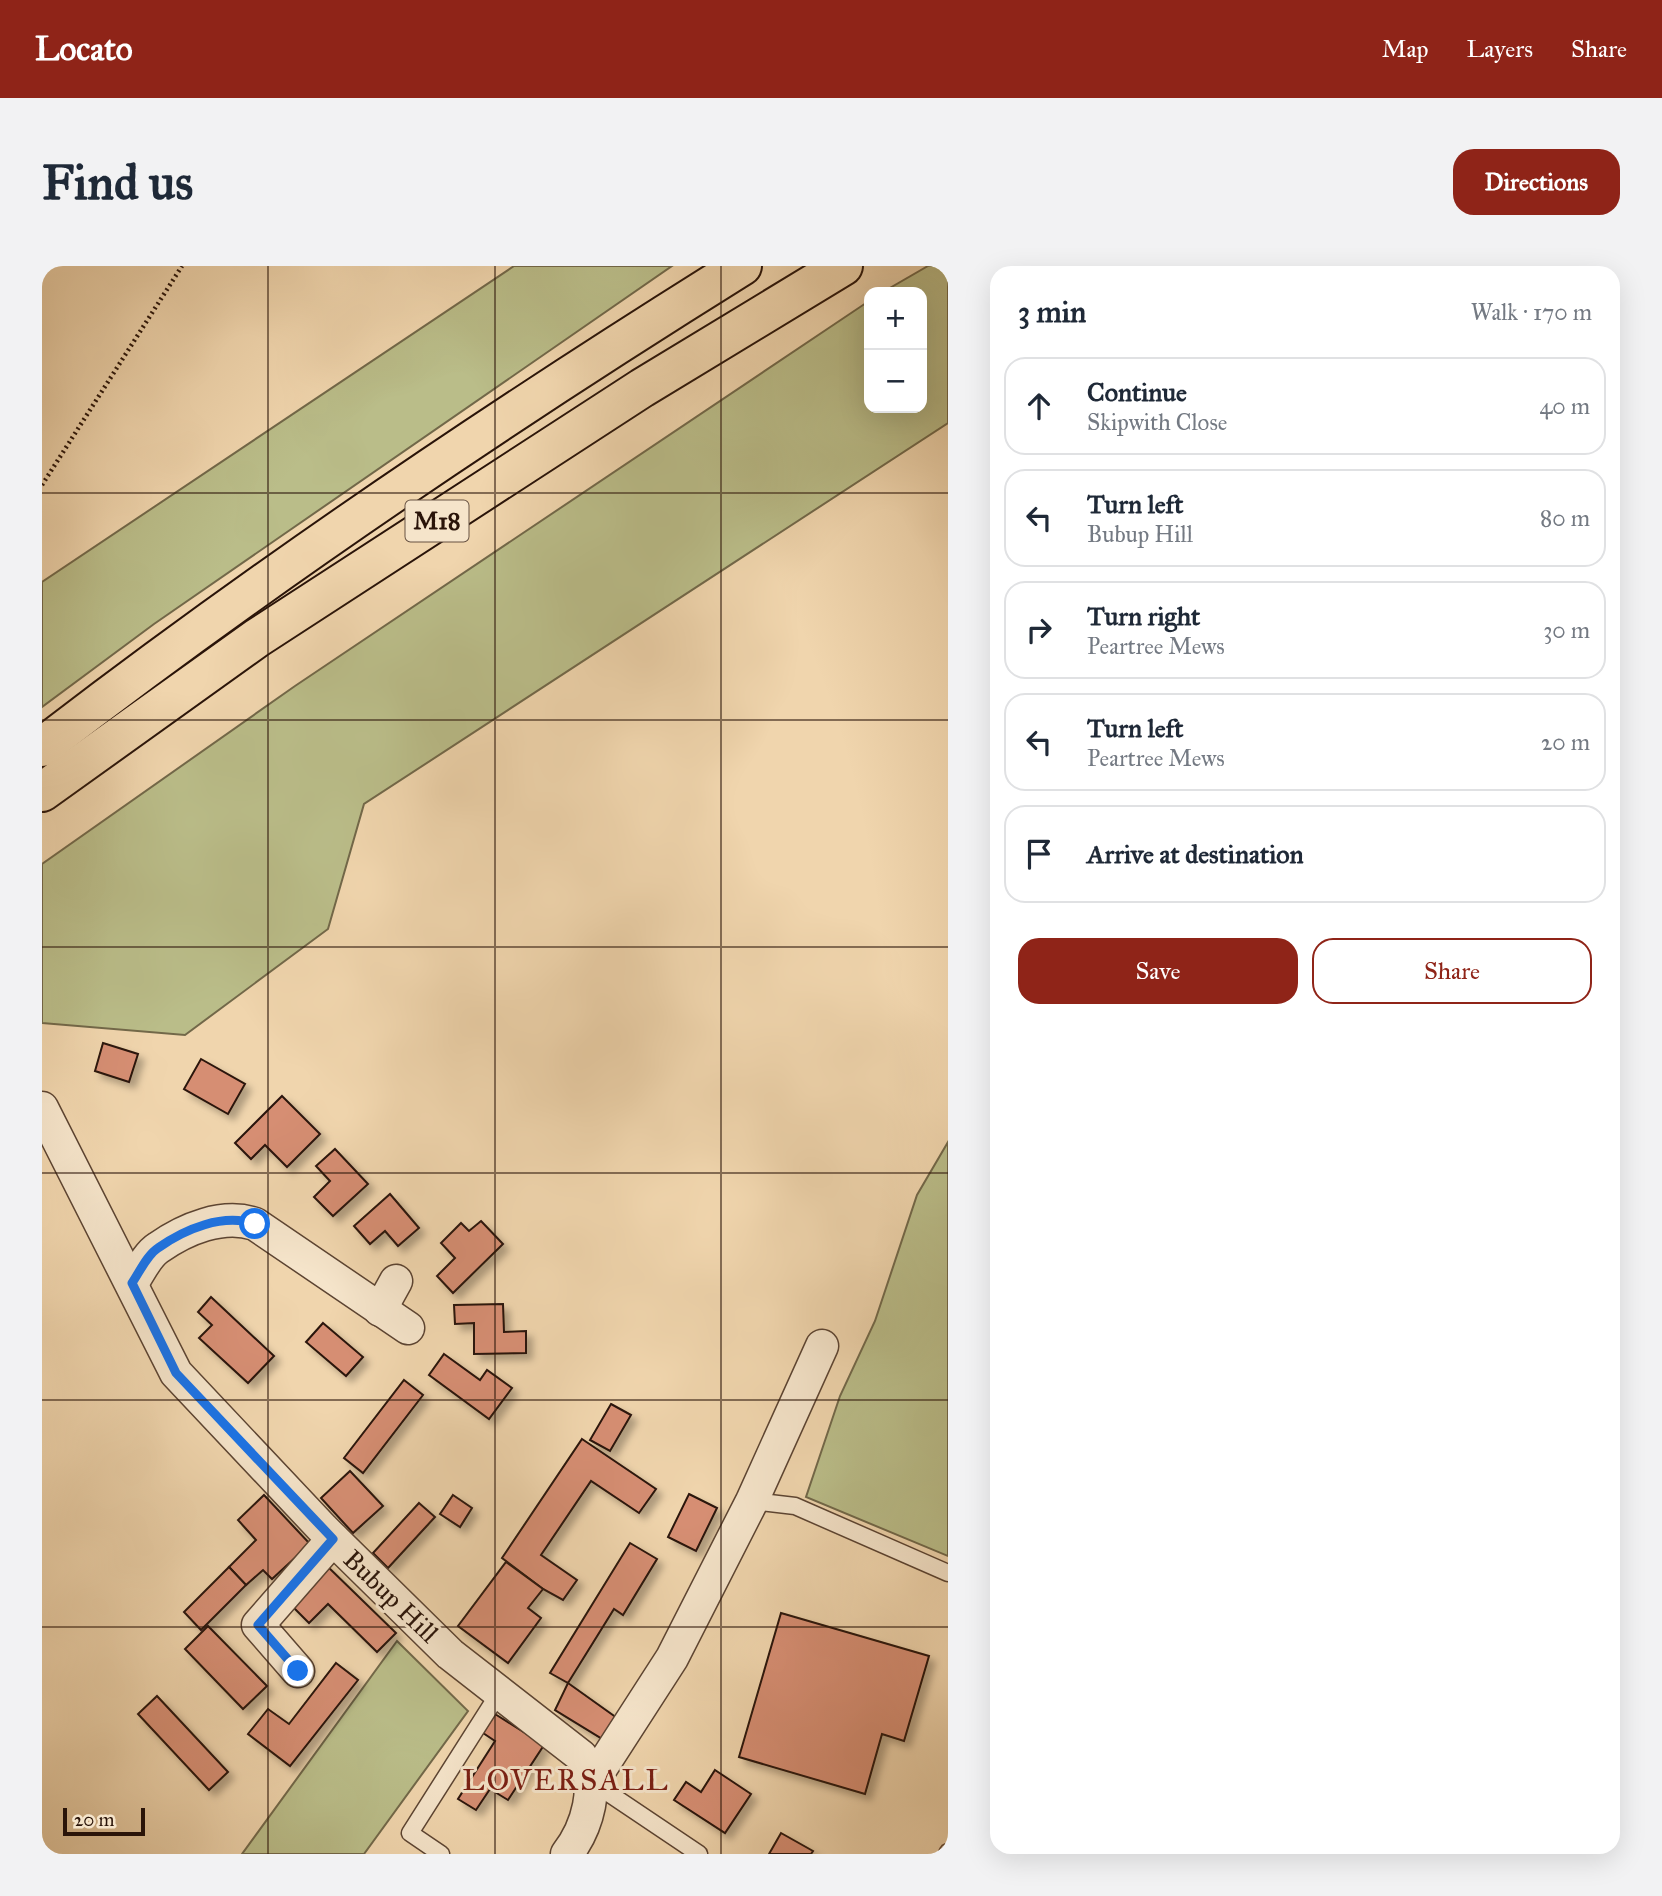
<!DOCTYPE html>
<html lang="en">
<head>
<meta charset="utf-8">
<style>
  :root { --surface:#fff; --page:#f2f2f3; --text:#1f2937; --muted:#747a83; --line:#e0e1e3; --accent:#8f2418 }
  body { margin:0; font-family:"IM FELL Great Primer",serif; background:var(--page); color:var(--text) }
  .controls { position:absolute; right:21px; top:21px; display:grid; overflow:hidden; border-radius:14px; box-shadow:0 7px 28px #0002 }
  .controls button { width:63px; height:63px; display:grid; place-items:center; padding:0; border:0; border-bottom:2px solid var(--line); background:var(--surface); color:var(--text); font:35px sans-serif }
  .scale { position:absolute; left:21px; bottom:18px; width:82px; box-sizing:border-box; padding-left:7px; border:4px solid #2a1409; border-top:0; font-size:19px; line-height:24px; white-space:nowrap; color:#2a1409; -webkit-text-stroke:5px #f5e4ca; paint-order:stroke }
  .stop { position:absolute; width:21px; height:21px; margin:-16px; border:5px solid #1a73e8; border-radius:50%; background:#fff }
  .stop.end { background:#1a73e8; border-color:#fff; box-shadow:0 2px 7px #0008 }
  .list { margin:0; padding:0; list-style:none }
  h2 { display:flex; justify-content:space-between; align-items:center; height:91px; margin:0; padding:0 28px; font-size:30px }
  h2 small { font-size:23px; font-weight:400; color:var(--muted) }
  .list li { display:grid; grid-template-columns:46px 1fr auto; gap:21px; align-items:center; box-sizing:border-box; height:98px; margin:0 14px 14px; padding:0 14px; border:2px solid var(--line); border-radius:21px }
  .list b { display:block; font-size:26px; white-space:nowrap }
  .list p { margin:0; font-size:23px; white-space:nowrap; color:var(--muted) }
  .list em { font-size:23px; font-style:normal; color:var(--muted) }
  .actions { display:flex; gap:14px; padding:21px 28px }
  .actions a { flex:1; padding:16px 0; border:2px solid var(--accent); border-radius:21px; text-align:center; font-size:24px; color:var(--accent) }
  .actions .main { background:var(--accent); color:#fff }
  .icon { flex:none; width:38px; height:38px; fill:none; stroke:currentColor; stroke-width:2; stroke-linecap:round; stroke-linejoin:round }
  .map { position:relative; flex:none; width:906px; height:1588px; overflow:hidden; border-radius:21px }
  header { display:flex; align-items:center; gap:42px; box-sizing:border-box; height:98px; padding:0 35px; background:var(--accent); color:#fff }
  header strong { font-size:33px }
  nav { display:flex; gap:38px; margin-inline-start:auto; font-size:24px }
  .intro { display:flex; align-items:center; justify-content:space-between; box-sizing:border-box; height:168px; padding:0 42px }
  h1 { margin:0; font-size:49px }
  .button { padding:18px 32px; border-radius:21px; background:var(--accent); color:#fff; font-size:24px; font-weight:700 }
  main { display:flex; gap:42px; padding:0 42px }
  aside { flex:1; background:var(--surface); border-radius:21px; box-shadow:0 7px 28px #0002 }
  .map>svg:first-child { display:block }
</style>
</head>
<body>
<header>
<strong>Locato</strong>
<nav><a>Map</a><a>Layers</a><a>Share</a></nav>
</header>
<div class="intro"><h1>Find us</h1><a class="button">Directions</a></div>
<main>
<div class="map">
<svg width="906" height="1588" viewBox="0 0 906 1588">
  <defs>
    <filter id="shadow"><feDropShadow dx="6" dy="6" stdDeviation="3.5" flood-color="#0004"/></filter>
  </defs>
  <rect width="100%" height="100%" fill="#f0d5ad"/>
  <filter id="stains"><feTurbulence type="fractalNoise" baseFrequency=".00286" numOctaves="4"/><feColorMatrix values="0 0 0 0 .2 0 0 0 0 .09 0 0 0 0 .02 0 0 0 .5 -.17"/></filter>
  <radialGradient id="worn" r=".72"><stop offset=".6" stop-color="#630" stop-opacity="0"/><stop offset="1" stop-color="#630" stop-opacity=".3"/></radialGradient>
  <!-- green -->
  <g fill="#babd89" stroke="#726849" stroke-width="2">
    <path d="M472,0H630L112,358L0,441V316Z"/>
    <path d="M886,0H906V157L322,538L286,663L143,769L0,757V598L253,420L827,35V142H880V26H841Z"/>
    <path d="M906,876V1290L764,1231L798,1130L833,1055L875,929Z"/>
    <path d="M355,1375L426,1445L322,1588H200Z"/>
  </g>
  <!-- building -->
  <g fill="#d68e73" stroke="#2a1409" stroke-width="2" filter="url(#shadow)">
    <path d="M61,777L96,788L87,816L53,805Z"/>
    <path d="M159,793L203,818L186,848L142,823Z"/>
    <path d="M240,830L278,868L245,901L223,879L209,893L193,877Z"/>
    <path d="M293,883L326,918L291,950L272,931L288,915L274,900Z"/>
    <path d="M348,928L377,962L356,980L343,965L328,978L312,960Z"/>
    <path d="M439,955L461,978L411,1027L395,1010L413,992L399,977L419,957L427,965Z"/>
    <path d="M169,1031L232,1090L206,1117L157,1072L170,1059L156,1046Z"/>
    <path d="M461,1038L462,1066L484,1065V1087L432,1088V1057L413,1058L412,1039Z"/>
    <path d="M281,1057L321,1091L304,1110L264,1076Z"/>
    <path d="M402,1088L438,1114L445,1104L470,1122L447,1153L387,1109Z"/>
    <path d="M362,1114L381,1129L321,1207L302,1192Z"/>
    <path d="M569,1138L589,1149L568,1185L548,1174Z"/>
    <path d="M540,1173L614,1223L597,1247L549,1215L499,1289L535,1314L521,1334L501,1323L460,1292Z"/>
    <path d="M308,1205L341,1240L311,1267L279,1232Z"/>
    <path d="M647,1228L675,1242L654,1285L626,1271Z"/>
    <path d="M222,1229L268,1278L230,1313L221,1304L204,1319L187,1301L214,1274L196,1254Z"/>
    <path d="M411,1229L430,1242L418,1261L398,1248Z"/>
    <path d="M377,1237L393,1251L346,1302L331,1287Z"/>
    <path d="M588,1277L615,1293L581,1349L572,1343L526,1417L508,1407Z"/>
    <path d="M464,1296L501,1323L486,1342L499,1352L466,1397L416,1360Z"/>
    <path d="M283,1298L354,1367L335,1386L286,1338L267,1357L246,1336Z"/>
    <path d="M187,1301L204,1319L159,1364L142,1346Z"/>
    <path d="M739,1347L887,1390L862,1475L840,1468L823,1528L697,1491Z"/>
    <path d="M166,1360L225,1420L201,1443L143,1383Z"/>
    <path d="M294,1397L316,1414L248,1500L206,1468L226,1443L247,1458Z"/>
    <path d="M526,1417L575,1452L562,1474L513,1444Z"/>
    <path d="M115,1430L186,1506L167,1524L96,1448Z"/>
    <path d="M453,1448L502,1479L466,1534L448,1523L434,1544L416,1533L453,1475L441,1467Z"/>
    <path d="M673,1504L709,1528L683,1567L632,1534L644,1516L659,1526Z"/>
    <path d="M739,1567L771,1585L769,1588H727Z"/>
  </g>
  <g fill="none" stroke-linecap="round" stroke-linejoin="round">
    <defs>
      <g id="lane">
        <path d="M710,1235L753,1240L906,1307"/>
        <path d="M550,1516L657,1588"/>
        <path d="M399,1588L368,1567L457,1427"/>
        <path d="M905,1588L906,1586"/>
      </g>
      <g id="street">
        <path d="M0,842L134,1107L281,1263L408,1388L539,1490C559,1518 545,1562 525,1588"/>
        <path d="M90,1017C97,1007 105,989 116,982C143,963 181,947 213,958L366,1062"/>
        <path d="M338,1044L354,1015"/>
        <path d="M256,1405L216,1359L291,1273"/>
        <path d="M550,1516L630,1392L710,1235L780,1080"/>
      </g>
      <g id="highway">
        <path d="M0,481C223,309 461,149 700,0"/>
        <path d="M0,526L215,372L600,122L801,0"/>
      </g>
    </defs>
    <!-- lane casing -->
    <use href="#lane" stroke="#5c4432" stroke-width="19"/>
    <!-- street casing -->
    <use href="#street" stroke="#5c4432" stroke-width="35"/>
    <!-- highway casing -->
    <use href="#highway" stroke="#2a1409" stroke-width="42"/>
    <!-- path -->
    <path stroke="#2a1409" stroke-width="4.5" stroke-dasharray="2 3.5" stroke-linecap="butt" d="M0,219L140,0"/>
    <!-- lane -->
    <use href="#lane" stroke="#f5e4ca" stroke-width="16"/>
    <!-- street -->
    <use href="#street" stroke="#f5e4ca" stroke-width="32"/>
    <!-- highway -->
    <use href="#highway" stroke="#f0d5ad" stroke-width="38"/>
  </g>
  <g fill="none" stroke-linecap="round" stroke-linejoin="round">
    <!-- route -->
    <path stroke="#1a73e8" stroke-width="9" d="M213,958C181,947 143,963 116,982C105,989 97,1007 90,1017L134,1107L291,1273L216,1359L256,1405"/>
  </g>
  <!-- grid -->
  <path fill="none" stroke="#2a1409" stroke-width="2" stroke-opacity="0.55" d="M226,0V1588M453,0V1588M679,0V1588M0,227H906M0,454H906M0,681H906M0,907H906M0,1134H906M0,1361H906"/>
  <g text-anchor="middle" stroke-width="6" stroke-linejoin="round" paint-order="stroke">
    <!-- shield labels -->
    <rect fill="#f5e4ca" stroke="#675243" stroke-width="2" x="363.5" y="234.5" width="63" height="41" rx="5"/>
    <g font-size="24" font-weight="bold" fill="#2a1409">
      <text x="395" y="263">M18</text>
    </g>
    <!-- street labels -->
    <g font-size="26" fill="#2a1409" stroke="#f5e4ca">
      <text transform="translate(349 1330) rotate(44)" y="9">Bubup Hill</text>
    </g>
    <!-- quarter labels -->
    <g font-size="30" letter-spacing="2" fill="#7a1f14" stroke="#f5e4ca">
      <text x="524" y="1524">LOVERSALL</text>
    </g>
  </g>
  <rect width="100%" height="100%" filter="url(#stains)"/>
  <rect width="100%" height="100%" fill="url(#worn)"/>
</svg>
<div class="controls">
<button>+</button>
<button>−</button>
</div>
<div class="scale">20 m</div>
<div class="stop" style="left:213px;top:958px"></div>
<div class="stop end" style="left:256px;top:1405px"></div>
</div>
<aside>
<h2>3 min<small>Walk · 170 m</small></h2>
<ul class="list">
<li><svg class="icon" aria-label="ahead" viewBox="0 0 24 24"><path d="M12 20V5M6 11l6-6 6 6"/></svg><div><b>Continue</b><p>Skipwith Close</p></div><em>40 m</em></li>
<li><svg class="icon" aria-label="left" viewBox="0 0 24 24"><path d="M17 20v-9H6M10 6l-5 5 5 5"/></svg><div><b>Turn left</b><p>Bubup Hill</p></div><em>80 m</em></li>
<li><svg class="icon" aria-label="right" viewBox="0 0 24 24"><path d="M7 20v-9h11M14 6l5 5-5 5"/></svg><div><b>Turn right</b><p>Peartree Mews</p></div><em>30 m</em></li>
<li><svg class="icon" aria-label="left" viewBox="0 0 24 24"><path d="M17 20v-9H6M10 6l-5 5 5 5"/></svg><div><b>Turn left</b><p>Peartree Mews</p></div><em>20 m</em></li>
<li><svg class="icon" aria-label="arrive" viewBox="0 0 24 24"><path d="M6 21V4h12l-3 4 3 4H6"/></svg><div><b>Arrive at destination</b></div></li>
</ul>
<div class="actions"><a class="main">Save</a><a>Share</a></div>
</aside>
</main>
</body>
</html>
